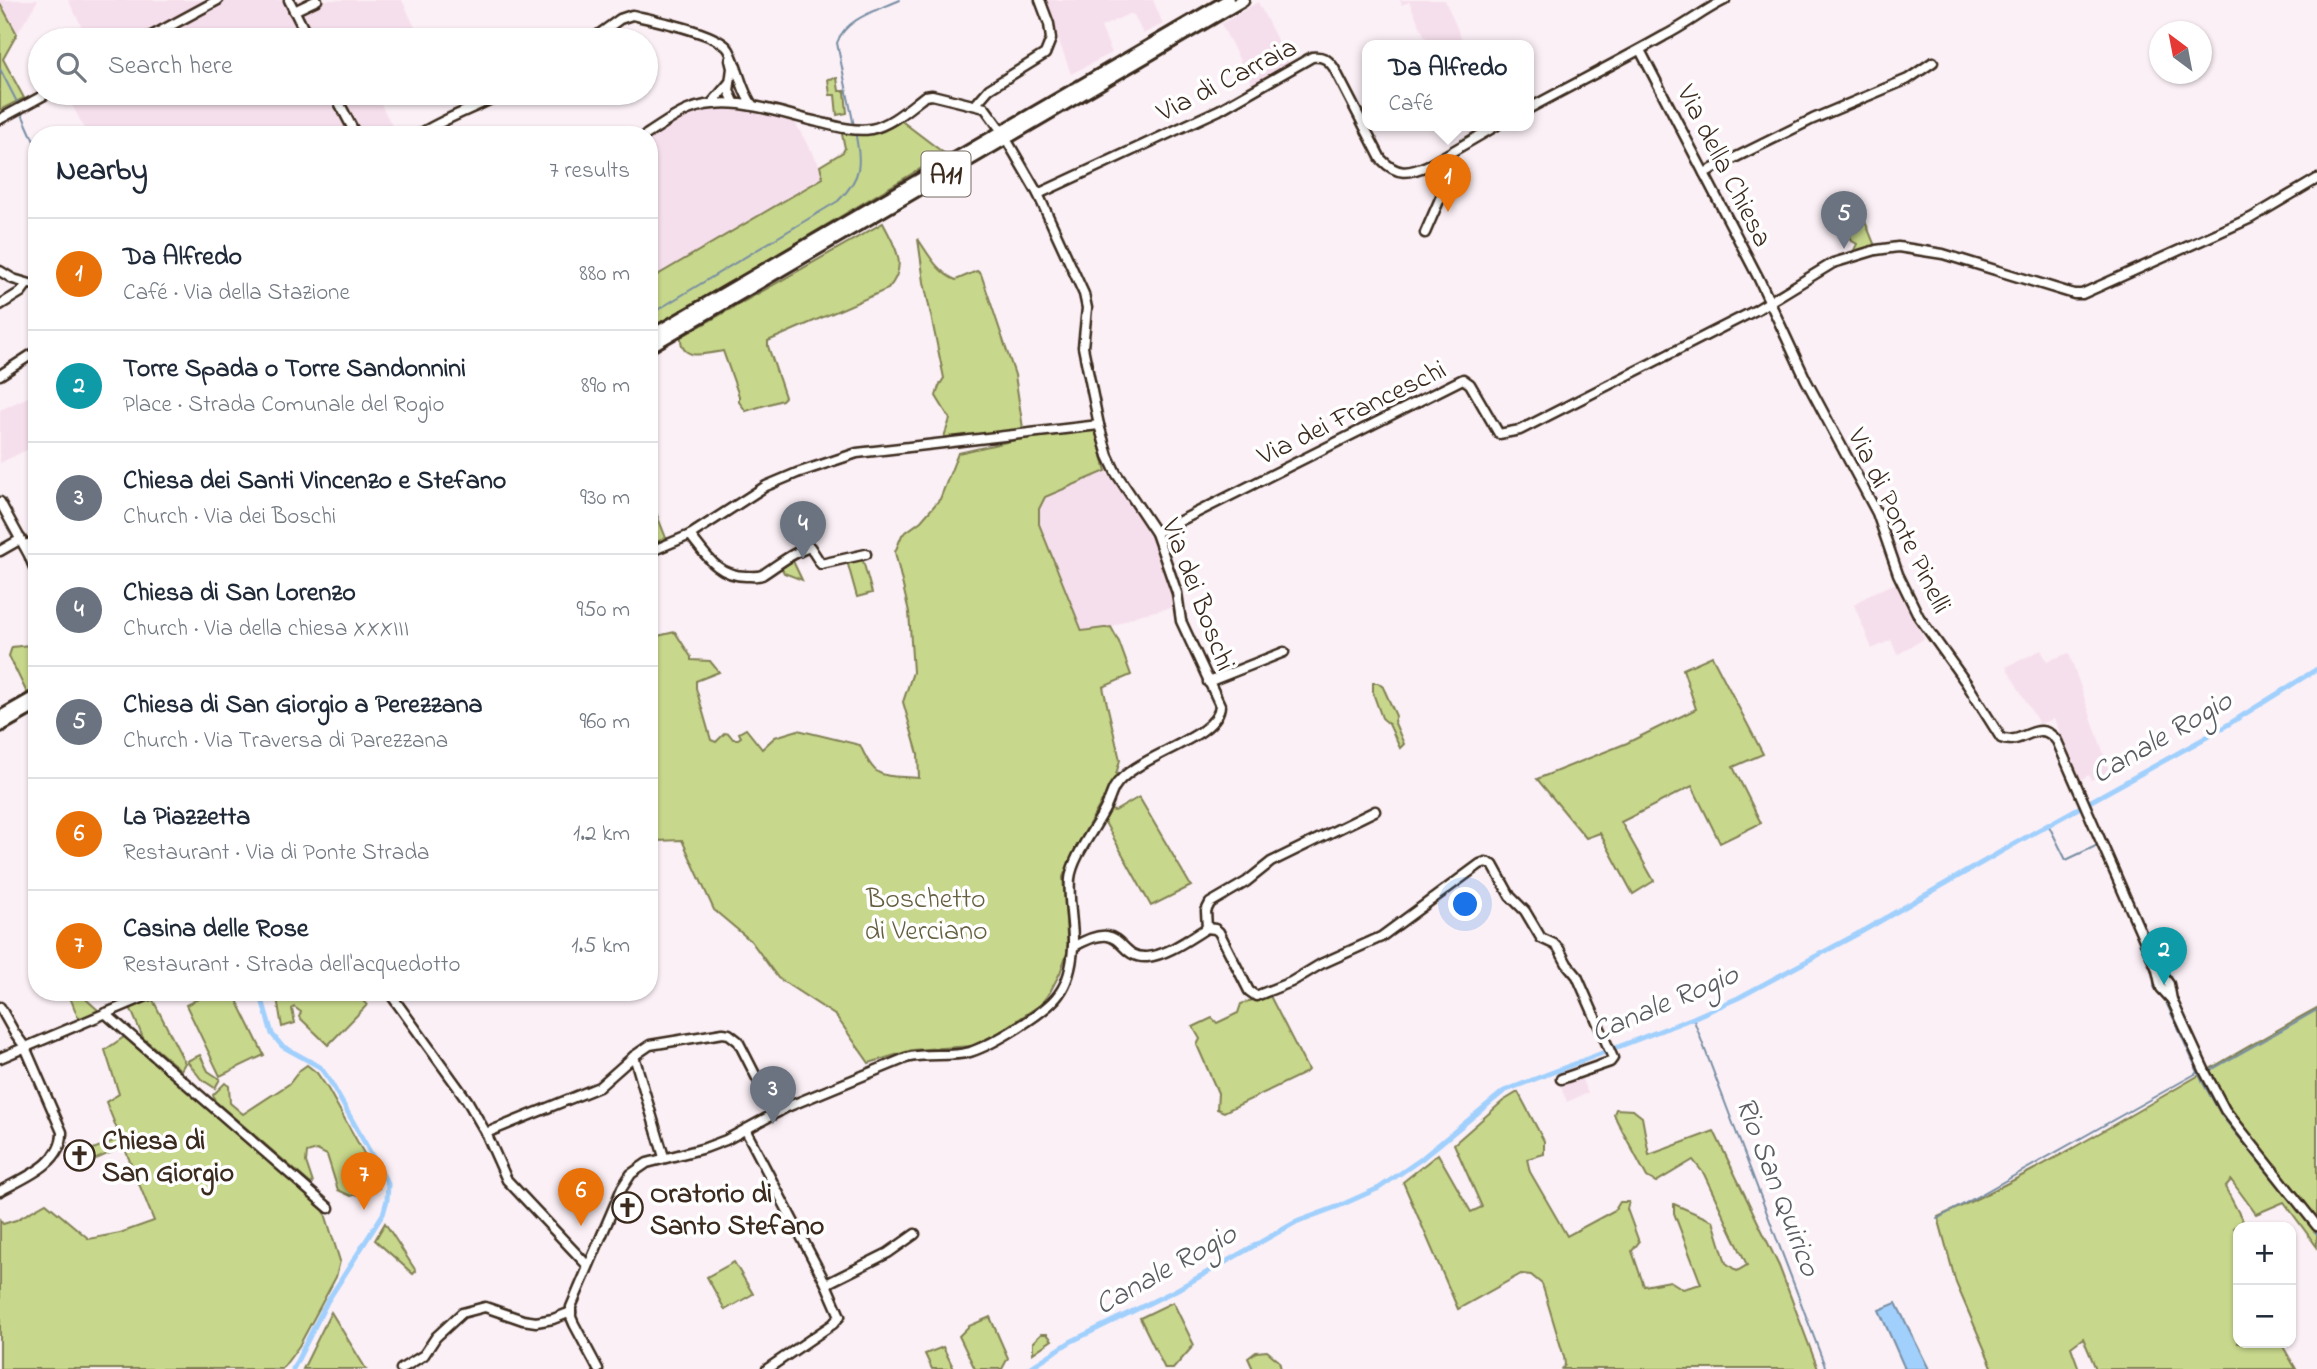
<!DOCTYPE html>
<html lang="en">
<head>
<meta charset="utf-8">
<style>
  :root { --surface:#fff; --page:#f2f2f3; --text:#1f2937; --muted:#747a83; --line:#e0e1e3; --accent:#3b2a1e }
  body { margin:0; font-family:"Indie Flower",sans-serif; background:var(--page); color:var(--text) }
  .controls { position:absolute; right:21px; bottom:21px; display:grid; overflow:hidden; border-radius:14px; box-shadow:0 2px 5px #0004 }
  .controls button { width:63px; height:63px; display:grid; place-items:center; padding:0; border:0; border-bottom:2px solid var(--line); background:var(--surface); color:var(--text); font:35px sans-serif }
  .compass { position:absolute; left:2149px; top:21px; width:63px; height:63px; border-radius:50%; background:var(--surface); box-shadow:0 2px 5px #0004; rotate:328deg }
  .you { position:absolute; left:1466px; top:905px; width:24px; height:24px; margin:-18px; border:5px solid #fff; border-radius:50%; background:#1a73e8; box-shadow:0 0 0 10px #1a73e833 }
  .badge { display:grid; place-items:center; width:46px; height:46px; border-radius:50%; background:var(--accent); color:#fff; font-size:23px; font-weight:700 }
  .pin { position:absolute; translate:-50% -58px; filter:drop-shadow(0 2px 4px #0008) }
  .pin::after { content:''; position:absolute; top:37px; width:24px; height:21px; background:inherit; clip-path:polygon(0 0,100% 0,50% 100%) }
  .popup { position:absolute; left:1362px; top:40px; width:172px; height:91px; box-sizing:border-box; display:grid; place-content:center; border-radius:14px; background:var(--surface); filter:drop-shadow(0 2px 5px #0005); font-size:23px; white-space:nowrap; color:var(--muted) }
  .popup b { font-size:26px; color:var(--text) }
  .popup::after { content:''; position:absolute; left:50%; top:100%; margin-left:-14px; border:14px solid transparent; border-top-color:var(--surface) }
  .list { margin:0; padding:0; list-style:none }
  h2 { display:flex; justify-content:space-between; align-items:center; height:91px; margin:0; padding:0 28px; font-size:30px }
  h2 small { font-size:23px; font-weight:400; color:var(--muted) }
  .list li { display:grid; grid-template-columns:46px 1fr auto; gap:21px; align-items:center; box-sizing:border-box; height:112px; padding:0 28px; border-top:2px solid var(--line) }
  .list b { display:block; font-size:26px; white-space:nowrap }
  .list p { margin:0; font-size:23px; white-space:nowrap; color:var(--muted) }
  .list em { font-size:23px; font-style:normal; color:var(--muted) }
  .icon { flex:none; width:38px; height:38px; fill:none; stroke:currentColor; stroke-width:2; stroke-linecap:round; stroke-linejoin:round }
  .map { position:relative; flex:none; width:2317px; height:1369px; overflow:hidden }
  .search { position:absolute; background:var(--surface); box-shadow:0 2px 5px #0004; left:28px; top:28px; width:630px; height:77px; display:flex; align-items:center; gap:18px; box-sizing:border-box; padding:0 24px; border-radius:38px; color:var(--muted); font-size:26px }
  .panel { position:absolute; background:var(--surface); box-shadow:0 2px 5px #0004; left:28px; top:126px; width:630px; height:875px; border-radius:28px }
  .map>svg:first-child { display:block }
</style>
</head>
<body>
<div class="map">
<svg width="2317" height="1369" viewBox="0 0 2317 1369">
  <rect width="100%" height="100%" fill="#fbf0f6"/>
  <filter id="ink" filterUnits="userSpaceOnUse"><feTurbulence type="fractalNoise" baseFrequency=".0143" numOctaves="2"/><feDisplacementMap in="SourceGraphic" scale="14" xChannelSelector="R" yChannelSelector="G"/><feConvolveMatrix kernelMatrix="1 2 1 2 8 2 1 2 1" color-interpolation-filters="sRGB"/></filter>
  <g filter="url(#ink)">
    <!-- built -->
    <g fill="#f6dfec">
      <path d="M0,0H38L17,34L0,3Z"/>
      <path d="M68,0H402L421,40H64L83,29Z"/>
      <path d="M1044,0H1153L1163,24L1143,34L1134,15L1129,14L1101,27L1112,53L1071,74Z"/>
      <path d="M1400,0H1445L1463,42L1466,40L1469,46H1429L1409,2L1402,5Z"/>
      <path d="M1258,2L1290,66L1253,86L1221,24Z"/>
      <path d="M66,93H375L397,135H75L85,130Z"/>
      <path d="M719,106L794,121L820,166L824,178L649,280V137L686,115Z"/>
      <path d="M28,397L37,414V445L0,463V410Z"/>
      <path d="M1106,471L1133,507L1157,548L1173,593L1174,607L1138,615L1111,627L1082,632L1039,524V509L1045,497Z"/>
      <path d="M1894,584L1897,585L1924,639L1897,655L1891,640L1872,649L1854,605L1870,594Z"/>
      <path d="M2041,650L2047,661L2069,653L2110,772L2091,780L2089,775L2080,780L2054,719L2039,724L2006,667Z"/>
      <path d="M1581,1077L1588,1093L1567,1102L1561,1087Z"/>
    </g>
    <!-- green -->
    <g fill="#c7d78b" stroke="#818054" stroke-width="2">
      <path d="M0,3L17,34L3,59L24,98L0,110Z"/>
      <path d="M837,78L839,91H845L847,113L837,115L835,95H830L828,79Z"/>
      <path d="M899,119L945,154L649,331V280L823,178L820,166L843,152L845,148L841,130L867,133Z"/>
      <path d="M1864,219L1875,246L1855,252L1854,250L1857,244L1852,241L1846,227Z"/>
      <path d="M883,223C895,247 909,265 888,289L768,341V346L785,397L782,400L746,411L739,402V396L723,351C706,354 680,362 681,337Z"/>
      <path d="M918,239C929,255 938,273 956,280L977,271L981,274L1015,375L1024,435L957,447L944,437L950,419L936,396L939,386L944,378L924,282Z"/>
      <path d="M1095,428L1106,471L1045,497L1039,509V524L1082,631L1111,627L1119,642L1131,675L1103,687L1120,760L1115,778L1074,851L1063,877L1068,950L1060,973L1050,992L1040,1005L998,1033L972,1046L912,1050L869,1063L836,1016L778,978L751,941L714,910L682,840L656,841L649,831V638L675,632L691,657V660L710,661L719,672L696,681V688L711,740L716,742L725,733L729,734L733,739H738L741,737L739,733L746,729L762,749L775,737L798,730L860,745C876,781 881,775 919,778L918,754L903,702L913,672L909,612L895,552L902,535L921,521L940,499L958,453L1024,438Z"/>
      <path d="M649,495L666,538L649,545Z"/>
      <path d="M791,557L802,580L784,573L780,565Z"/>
      <path d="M862,557L872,593L857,597L847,561Z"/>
      <path d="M29,645L37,662V687L27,693L9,656L12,647Z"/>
      <path d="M1712,656L1763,754L1733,767L1761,823L1720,843L1692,786L1621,822L1654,881L1633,894L1600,833L1586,838L1537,779L1627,743L1696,709L1683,669Z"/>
      <path d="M1373,683H1378L1383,687L1396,716L1394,721L1404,744L1400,748L1389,724L1382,718L1373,693Z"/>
      <path d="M1139,797L1191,886L1151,906L1102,817L1110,810L1115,811Z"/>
      <path d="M68,992H78L99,1011L79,1020Z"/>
      <path d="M212,992H233L264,1055L220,1076L186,1005Z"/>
      <path d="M276,992H354L367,1005L328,1045L299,1017L301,1012L294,1007L292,1009L295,1023L282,1027Z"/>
      <path d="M1269,994L1308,1070L1305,1073L1224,1112L1217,1109L1218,1093L1197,1045L1200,1039L1193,1027L1212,1018L1217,1023L1238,1013L1241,1004Z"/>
      <path d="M152,998L185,1063L181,1070L143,1038L130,1007Z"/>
      <path d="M2317,1008V1247L2284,1202L2256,1214L2231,1180L2225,1187L2243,1221L2234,1228L2238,1236V1343H2281L2296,1369H2096L2083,1338L2071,1347L2079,1369H1993L1956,1283L1938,1217C2070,1157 2190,1077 2317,1008Z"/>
      <path d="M124,1037L176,1078L210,1111L248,1140L322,1204L340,1261L336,1277L299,1346L282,1369H0V1220L3,1224L16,1220L46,1203L89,1239L120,1233L154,1221L106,1102L119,1094L105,1050Z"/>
      <path d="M200,1055L208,1071L220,1079L215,1088L201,1079L187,1061Z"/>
      <path d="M307,1065L317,1073L328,1089L376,1175L379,1188L351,1196L338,1190L327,1155L317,1150L307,1153L306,1162L313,1183L311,1184L215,1101L213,1095L225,1083L229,1086L230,1103L243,1114L289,1084L300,1070Z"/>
      <path d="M1518,1092L1544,1141V1154L1527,1159L1530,1172L1567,1236L1615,1210L1620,1202H1629L1627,1209L1639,1242L1632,1251L1644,1286L1670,1281L1683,1289L1701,1284L1674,1213V1204L1713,1221L1726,1263L1737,1271L1747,1265L1704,1174L1693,1160L1656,1182L1647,1177L1617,1121L1614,1114L1616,1109L1633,1110L1642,1117L1649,1155L1714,1131L1779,1266L1818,1369H1562L1565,1365L1564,1357L1542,1284L1531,1275L1521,1274L1458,1309L1403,1182L1438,1154L1471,1212L1482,1207L1454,1144L1503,1101Z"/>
      <path d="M118,1139L121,1148L92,1161L88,1151Z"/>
      <path d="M385,1223L416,1271L413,1274L375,1240Z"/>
      <path d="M734,1262L753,1294L725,1310L707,1277Z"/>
      <path d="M1173,1302L1194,1345L1173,1369H1165L1140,1318Z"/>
      <path d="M331,1312L366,1369H303Z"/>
      <path d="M990,1317L1008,1358L1002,1369H975L959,1336L969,1326Z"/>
      <path d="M1041,1334H1047L1052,1340L1033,1353V1342Z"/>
      <path d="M943,1347L954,1369H932L925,1354Z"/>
      <path d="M1267,1351L1279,1361L1281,1369H1253L1248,1358L1256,1352Z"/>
    </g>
    <!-- water -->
    <path fill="#a1d0fd" stroke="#788ea4" stroke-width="2" d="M1896,1303L1929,1369H1905L1879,1310Z"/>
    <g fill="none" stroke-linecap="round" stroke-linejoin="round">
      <!-- stream -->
      <g stroke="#788ea4" stroke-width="2">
        <path d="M0,69L18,104"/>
        <path d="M22,114L37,148"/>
        <path d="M854,126L837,43C845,18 879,10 900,0"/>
        <path d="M649,315L838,201C863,177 861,163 855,131"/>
        <path d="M2048,824L2066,860L2098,845"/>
        <path d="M2103,836L2162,968L2171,976L2176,999L2222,1095L2234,1115L2317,1219"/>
        <path d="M2131,920L2153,972"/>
        <path d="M2155,978L2154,987L2166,1002L2203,1083L2222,1116L2317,1234"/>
        <path d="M1693,1018L1826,1369"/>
        <path d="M2211,1070L2317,1010"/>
        <path d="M1937,1219L2197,1073"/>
      </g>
      <!-- canal -->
      <g stroke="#a1d0fd" stroke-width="5">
        <path d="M260,992L272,1034L282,1046L320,1067L330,1081L388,1184L387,1200L383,1214L327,1302L293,1369"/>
        <path d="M1028,1369L1070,1342L1176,1290L1296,1222L1339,1206L1379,1188L1420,1160L1504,1091L1693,1018L1738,998L1861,932L2037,831L2216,732L2317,669"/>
      </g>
      <defs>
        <g id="minor">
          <path d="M289,0L309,40"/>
          <path d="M294,11L317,0"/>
          <path d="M470,38L471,40"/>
          <path d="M144,40L218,0"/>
          <path d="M591,40L620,19L632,15C653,20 720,33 729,50C739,68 740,89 753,106"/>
          <path d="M1640,50L1759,279L1806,380L1877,513L1898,574L1919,617L1967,684L2001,738C2022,747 2038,716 2057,741L2156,967L2169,984L2172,1000"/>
          <path d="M730,60L732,68L729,91L734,102"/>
          <path d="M334,93L356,135"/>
          <path d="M712,103L729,83"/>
          <path d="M976,104L989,89L1045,54L1051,39L1049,24L1040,0"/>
          <path d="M1528,109C1574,84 1620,61 1664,36C1686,25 1704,10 1725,0"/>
          <path d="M0,119L48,93"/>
          <path d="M418,135C445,118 475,108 503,93"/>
          <path d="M646,135C659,127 673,116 688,110C730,93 775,112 818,122C834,126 855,132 871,129C891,125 909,108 925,96L932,95L985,108L998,126"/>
          <path d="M1704,173L1813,119L1908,79L1933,62"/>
          <path d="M1038,194L1219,110L1312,57C1323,56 1328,59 1334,68L1381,159C1397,176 1408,174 1429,165L1496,126"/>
          <path d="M1425,233L1442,194L1429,165"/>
          <path d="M0,271L13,279L37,286"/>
          <path d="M0,305L21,292L27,284"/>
          <path d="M0,375L37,351"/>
          <path d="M0,502L29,555L37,575"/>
          <path d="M1156,533L1463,379L1470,384L1499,434L1520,430L1756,310L1833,263L1876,250L1898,247L1943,254L2074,294H2082L2251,218L2317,179"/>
          <path d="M690,535C706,555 717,576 746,576C751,576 757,577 762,575C778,565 791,553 810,547L821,564L866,554"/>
          <path d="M24,545L37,542"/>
          <path d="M0,551L21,539"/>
          <path d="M649,552L690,535L766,486L797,473L857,453L1099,425"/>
          <path d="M1208,682L1284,652"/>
          <path d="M1207,928L1206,911L1210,903L1246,882L1271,862L1375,811"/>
          <path d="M1073,947C1126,916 1115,959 1147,957C1168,955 1190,938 1207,928L1215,929L1219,932L1249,991L1256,996L1291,982L1321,964L1381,937L1480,864L1486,862L1493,865L1510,896L1525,911L1541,938L1554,944L1559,949L1567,964L1577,976L1613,1058L1610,1062L1561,1079"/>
          <path d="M2157,970L2161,988L2172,1000L2206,1074L2225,1110L2317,1226"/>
          <path d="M389,992L467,1100L486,1133L507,1180L588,1266"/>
          <path d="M0,1007L14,1032L25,1047L62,1132C63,1164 23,1178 0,1191"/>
          <path d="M105,1013L329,1208"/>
          <path d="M634,1056L664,1157"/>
          <path d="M0,1058L156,992"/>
          <path d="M746,1131L826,1284L840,1316L833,1324L767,1369"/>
          <path d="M486,1133L599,1087L634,1056L650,1045L723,1033L729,1034L738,1041L765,1094L778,1112"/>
          <path d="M826,1284L888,1253L915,1234"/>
          <path d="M401,1369L424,1355L436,1337L462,1313L485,1307L523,1320L536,1322L553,1319L571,1312"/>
          <path d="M598,1369L574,1324L571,1317V1307L622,1188L631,1174L647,1163L705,1148L726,1140L787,1107L906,1058C927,1052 949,1058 970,1052C992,1045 1046,1013 1059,994C1068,982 1072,963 1073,948C1074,926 1068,902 1070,879C1072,857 1096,828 1106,807C1109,801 1111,794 1114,788C1133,755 1219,740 1220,705L1181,621L1177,593L1156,533L1116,473L1108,456L1099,425L1083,347L1087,308L1084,294L1038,194L1009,144"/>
        </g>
        <g id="highway">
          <path d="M649,337L1228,0"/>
          <path d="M649,347L1243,0"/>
          <path d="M0,717L37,696"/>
          <path d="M0,726L37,705"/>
        </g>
      </defs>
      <!-- minor casing -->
      <use href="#minor" stroke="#3b2a1e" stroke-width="13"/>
      <!-- highway casing -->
      <use href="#highway" stroke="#3b2a1e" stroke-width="16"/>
      <!-- minor -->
      <use href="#minor" stroke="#fff" stroke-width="8"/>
      <!-- highway -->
      <use href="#highway" stroke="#fff" stroke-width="10"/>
    </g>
  </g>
  <!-- icons -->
  <defs>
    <symbol id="church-ring" viewBox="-11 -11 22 22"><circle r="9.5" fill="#fff" stroke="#3b2a1e" stroke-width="1.5"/><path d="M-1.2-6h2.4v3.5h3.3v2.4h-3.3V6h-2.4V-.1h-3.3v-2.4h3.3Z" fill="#3b2a1e"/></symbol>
  </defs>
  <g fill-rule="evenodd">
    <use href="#church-ring" x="62" y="1138" width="35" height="35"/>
    <use href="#church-ring" x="610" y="1190" width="35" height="35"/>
  </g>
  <g text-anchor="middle" stroke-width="7" stroke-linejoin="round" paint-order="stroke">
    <!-- shield labels -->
    <rect fill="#fff" stroke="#766a62" stroke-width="2" x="921.5" y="151.5" width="49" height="45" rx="5"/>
    <g font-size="26" font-weight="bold" fill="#3b2a1e">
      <text x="946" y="183">A11</text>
    </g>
    <!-- street labels -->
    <g font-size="28" fill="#3b2a1e" stroke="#fff">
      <text transform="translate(1226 78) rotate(-27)" y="10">Via di Carraia</text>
      <text transform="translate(1726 165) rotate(63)" y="10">Via della Chiesa</text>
      <text transform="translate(1351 411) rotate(-26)" y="10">Via dei Franceschi</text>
      <text transform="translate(1901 520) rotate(64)" y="10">Via di Ponte Pinelli</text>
      <text transform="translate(1200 594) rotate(69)" y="10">Via dei Boschi</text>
    </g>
    <!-- park labels -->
    <g font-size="28" fill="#655e3f" stroke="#fff">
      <text x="926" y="907">Boschetto<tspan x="926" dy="32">di Verciano</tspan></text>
    </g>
    <!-- poi labels -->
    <g font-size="28" font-weight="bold" fill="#3b2a1e" stroke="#fff" text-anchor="start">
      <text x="102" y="1149">Chiesa di<tspan x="102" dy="32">San Giorgio</tspan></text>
      <text x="650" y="1202">Oratorio di<tspan x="650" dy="32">Santo Stefano</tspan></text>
    </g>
    <!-- water labels -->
    <g font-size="30" font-style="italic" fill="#5a5c61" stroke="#fff">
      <text transform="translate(2161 736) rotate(-30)" y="10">Canale Rogio</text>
      <text transform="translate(1664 1002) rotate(-23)" y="10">Canale Rogio</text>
      <text transform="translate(1779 1186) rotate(69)" y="10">Rio San Quirico</text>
      <text transform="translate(1165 1268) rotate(-29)" y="10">Canale Rogio</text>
    </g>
  </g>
</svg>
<div class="controls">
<button>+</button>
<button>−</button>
</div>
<svg class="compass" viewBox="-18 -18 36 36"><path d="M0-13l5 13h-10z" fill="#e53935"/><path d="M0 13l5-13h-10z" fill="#747a83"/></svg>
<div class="you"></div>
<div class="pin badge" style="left:1448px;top:212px;background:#e8710a">1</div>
<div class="popup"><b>Da Alfredo</b>Café</div>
<div class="pin badge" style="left:2164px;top:985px;background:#0f9aa8">2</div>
<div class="pin badge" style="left:773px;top:1124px;background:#6b7280">3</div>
<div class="pin badge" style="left:803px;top:559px;background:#6b7280">4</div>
<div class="pin badge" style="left:1844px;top:249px;background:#6b7280">5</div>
<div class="pin badge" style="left:581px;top:1226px;background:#e8710a">6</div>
<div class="pin badge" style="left:364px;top:1210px;background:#e8710a">7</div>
<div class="search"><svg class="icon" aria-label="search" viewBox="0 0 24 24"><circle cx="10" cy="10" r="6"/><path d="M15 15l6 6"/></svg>Search here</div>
<section class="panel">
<h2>Nearby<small>7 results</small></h2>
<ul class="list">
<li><span class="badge" style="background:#e8710a">1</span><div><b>Da Alfredo</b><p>Café · Via della Stazione</p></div><em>880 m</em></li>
<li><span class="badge" style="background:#0f9aa8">2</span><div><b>Torre Spada o Torre Sandonnini</b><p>Place · Strada Comunale del Rogio</p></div><em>890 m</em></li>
<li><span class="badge" style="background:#6b7280">3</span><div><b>Chiesa dei Santi Vincenzo e Stefano</b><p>Church · Via dei Boschi</p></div><em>930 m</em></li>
<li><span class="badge" style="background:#6b7280">4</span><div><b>Chiesa di San Lorenzo</b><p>Church · Via della chiesa XXXIII</p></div><em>950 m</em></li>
<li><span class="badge" style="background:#6b7280">5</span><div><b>Chiesa di San Giorgio a Perezzana</b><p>Church · Via Traversa di Parezzana</p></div><em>960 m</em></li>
<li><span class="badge" style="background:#e8710a">6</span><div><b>La Piazzetta</b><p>Restaurant · Via di Ponte Strada</p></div><em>1.2 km</em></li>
<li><span class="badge" style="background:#e8710a">7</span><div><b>Casina delle Rose</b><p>Restaurant · Strada dell'acquedotto</p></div><em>1.5 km</em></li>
</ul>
</section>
</div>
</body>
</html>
